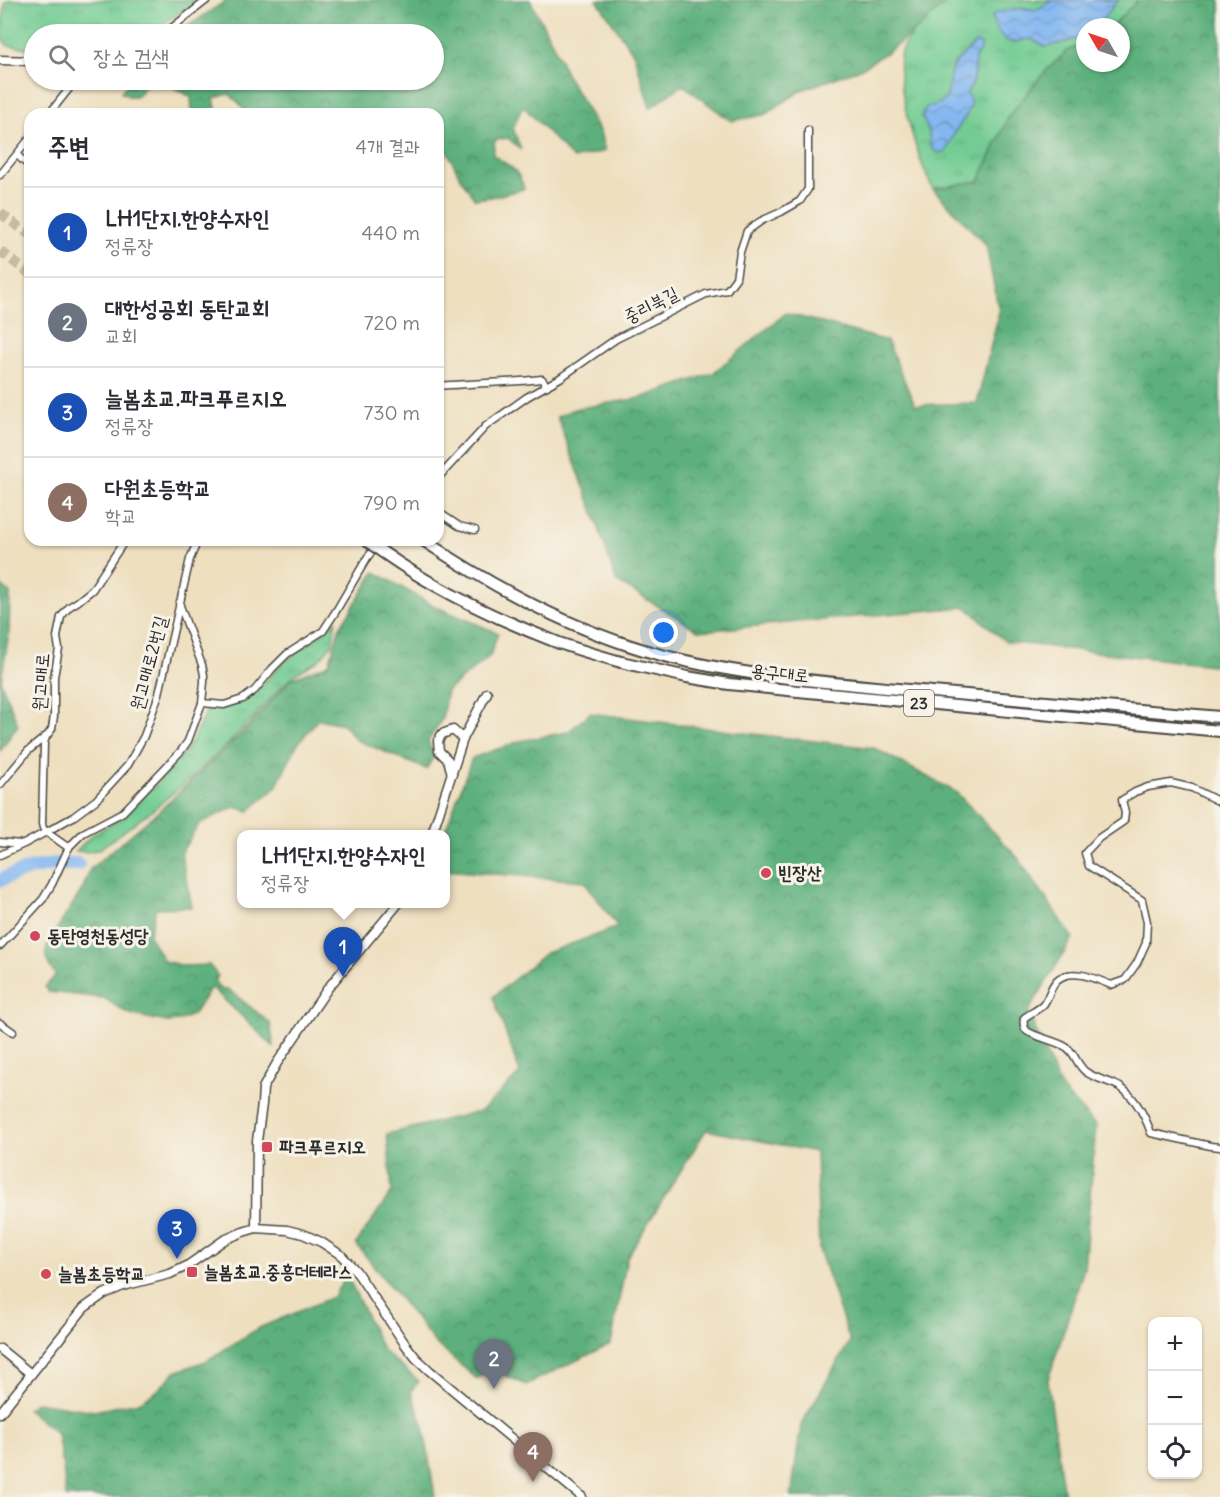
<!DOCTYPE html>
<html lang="ko">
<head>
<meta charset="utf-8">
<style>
  :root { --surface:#fff; --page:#f2f2f3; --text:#2b2b33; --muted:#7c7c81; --line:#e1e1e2; --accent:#2563eb }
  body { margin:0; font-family:Delius,"Poor Story",sans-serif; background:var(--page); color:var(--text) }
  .controls { position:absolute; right:18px; bottom:18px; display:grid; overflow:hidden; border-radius:12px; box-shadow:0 2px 4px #0004 }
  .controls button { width:54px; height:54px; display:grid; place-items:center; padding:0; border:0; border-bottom:2px solid var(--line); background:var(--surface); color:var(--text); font:30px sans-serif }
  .compass { position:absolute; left:1076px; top:18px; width:54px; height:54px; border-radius:50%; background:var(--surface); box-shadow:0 2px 4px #0004; rotate:309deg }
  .you { position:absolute; left:664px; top:633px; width:21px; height:21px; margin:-15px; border:4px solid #fff; border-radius:50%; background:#1a73e8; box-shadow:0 0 0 9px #1a73e833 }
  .badge { display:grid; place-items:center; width:39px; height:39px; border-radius:50%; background:var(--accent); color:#fff; font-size:20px; font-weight:700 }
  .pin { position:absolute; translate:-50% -50px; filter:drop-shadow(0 2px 3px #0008) }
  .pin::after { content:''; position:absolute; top:32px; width:21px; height:18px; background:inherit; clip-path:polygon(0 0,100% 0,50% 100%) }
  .popup { position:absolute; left:237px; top:830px; width:213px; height:78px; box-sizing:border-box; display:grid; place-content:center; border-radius:12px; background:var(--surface); filter:drop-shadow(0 2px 4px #0005); font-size:20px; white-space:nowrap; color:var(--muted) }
  .popup b { font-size:22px; color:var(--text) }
  .popup::after { content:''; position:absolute; left:50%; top:100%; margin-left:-12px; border:12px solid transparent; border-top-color:var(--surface) }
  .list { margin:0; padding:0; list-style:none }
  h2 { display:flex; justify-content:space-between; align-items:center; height:78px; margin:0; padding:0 24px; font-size:26px }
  h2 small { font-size:20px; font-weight:400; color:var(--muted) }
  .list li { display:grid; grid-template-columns:39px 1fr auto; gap:18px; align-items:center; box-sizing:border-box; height:90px; padding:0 24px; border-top:2px solid var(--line) }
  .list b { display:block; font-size:22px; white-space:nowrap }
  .list p { margin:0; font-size:20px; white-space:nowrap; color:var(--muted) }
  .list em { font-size:20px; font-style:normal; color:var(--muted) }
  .icon { flex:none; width:33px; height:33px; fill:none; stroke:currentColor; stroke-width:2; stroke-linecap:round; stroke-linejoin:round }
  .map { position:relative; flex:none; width:1220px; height:1497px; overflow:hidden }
  .search { position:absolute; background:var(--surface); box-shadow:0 2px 4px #0004; left:24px; top:24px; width:420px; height:66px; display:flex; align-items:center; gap:15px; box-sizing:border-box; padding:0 21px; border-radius:33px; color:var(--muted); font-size:22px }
  .panel { position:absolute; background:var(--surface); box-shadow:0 2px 4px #0004; left:24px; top:108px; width:420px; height:438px; border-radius:18px }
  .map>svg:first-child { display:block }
</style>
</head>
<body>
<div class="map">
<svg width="1220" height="1497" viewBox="0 0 1220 1497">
  <defs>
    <pattern id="grass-tufts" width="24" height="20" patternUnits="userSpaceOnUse" patternTransform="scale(1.5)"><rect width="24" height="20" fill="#72cc93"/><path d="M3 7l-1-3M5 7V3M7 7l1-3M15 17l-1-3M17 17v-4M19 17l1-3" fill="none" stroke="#63af7f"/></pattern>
    <pattern id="forest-crowns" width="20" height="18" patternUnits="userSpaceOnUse" patternTransform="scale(1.5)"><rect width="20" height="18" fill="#5db07d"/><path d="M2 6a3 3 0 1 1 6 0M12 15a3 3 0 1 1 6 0" fill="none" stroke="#4d8f67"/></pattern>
    <pattern id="water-waves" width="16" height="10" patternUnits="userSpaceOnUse" patternTransform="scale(1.5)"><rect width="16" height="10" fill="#83b7f1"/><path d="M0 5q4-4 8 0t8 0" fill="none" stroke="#6b95c3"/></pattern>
  </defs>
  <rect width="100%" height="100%" fill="#f7f3e8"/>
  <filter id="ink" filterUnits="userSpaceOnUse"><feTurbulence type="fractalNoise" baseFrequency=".0167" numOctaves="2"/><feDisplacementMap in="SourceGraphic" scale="12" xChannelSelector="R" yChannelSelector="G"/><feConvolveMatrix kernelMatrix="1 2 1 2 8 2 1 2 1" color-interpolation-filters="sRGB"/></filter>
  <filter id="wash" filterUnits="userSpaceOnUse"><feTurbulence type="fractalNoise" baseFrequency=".008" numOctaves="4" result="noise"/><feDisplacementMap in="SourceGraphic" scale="24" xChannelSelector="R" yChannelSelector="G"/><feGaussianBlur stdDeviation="1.35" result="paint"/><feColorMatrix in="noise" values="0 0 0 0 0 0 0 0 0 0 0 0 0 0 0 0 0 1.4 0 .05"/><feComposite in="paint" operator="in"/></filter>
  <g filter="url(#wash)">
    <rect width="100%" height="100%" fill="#eedfbf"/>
    <!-- grass -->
    <g fill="url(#grass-tufts)" stroke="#4e7c5f" stroke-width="1.5">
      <path d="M8,0H198L148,34H34V49L7,45L1,36L5,3Z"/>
      <path d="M948,0H1138L1111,27H1085V43L1067,51L1009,116L979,181L933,189C919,165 890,72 903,46C908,36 916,30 924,23C932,15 940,8 948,0Z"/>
      <path d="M336,620L332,645L318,661L297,673L283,685L231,741L191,778L149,813L98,850L85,852L76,851L93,834L124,817L178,761L191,743L207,710L221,708L247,700L284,662L313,641Z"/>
    </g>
    <!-- forest -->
    <g fill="url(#forest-crowns)" stroke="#446e54" stroke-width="1.5">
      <path d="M227,0H530L552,42L568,78L600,132L605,151L573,159L523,106L513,128L521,150L508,138L495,140L493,155C509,166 519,169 524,189L492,197L475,199L460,177L442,140L438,142V114H247L239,103L229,94L214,98L217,114H191L192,111L191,97L171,86H161L149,82L137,96H128L121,92L130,80H434V34H176Z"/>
      <path d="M597,0H948L923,24L895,47L862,68L802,90L764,115L731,121L683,85L650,108L634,54Z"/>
      <path d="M1138,0H1220V666L1006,642L966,607L699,631L616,581L594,513L557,417L574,409L640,398L713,373L786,313L887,341L915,405L977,403L999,312L986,245L933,189L979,181L1009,116L1041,76L1067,51L1085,43V63H1121V27H1111Z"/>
      <path d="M375,572L432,605L498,633L490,656L447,691L442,719L428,741L434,757L426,769L356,740L343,724L318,719L297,745L276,787L249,811L234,807L199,824L181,853L192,907L156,908L149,935L164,961L184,966L209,965L218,976L215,981L218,987L223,990L228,989L270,1023L274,1047L211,987L194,1014L179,1021L167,1022L133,1015L122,1010L104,998L48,992L45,987L56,975L50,967L46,958V951L49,941L82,890L90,869L159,811L243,732L291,679L329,664L339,629Z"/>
      <path d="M0,585L10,593L9,632L1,682L18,725L0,751Z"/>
      <path d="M590,713L753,734L874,748L956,792L1018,858L1073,938L1028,1012L1061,1088L1096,1126L1084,1268L1048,1380L1064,1497H791L801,1425L850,1341L819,1249L816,1152L706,1130L627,1257L611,1344L526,1385L490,1368L477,1379L435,1343L356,1244L392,1191L387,1134L481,1111L520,1073L493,997L546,953L618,927L584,881L445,870L444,834L472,758L520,741L568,732Z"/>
      <path d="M347,1275L383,1351L419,1381L411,1391L424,1427L435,1497H66L63,1466L57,1434L27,1409L37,1402L94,1411L139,1402L156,1392L175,1372L206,1361L259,1328L333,1297Z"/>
    </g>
    <!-- water -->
    <g fill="url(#water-waves)" stroke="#57718e" stroke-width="1.5">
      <path d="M1053,0H1118C1109,11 1100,27 1085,27V33L1076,39L1046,47C1042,45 1037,41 1033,40C1026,37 1020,42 1013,42C1001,42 995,26 992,16L996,13L1010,10L1026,8L1036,10Z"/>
      <path d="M975,43L981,44V48L975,58L973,83L967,92L971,104L967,114L954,134L946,151L938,153L931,147L929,132L922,116L926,107C958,102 944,88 952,68C955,61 970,49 975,43Z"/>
    </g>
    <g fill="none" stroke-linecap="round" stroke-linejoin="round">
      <!-- river -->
      <path stroke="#83b7f1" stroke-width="14" d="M0,880L29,869L55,864H78"/>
    </g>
  </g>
  <g filter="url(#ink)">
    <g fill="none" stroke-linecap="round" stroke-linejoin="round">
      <!-- highway-tunnel -->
      <g stroke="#c7bba1" stroke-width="10" stroke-dasharray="10 5" stroke-linecap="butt">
        <path d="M0,213L30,235"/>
        <path d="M0,251L30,274"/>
      </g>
      <defs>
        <g id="street">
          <path d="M164,34L207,0"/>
          <path d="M49,114L76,80"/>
          <path d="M17,155L30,167"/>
          <path d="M0,175L30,138"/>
          <path d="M438,386C473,383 507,383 542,379L547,386"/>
          <path d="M438,478L486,426L527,397L560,378L616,339L706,294L727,290L736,278L740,252L747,231L761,221L781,212L800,201L808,189V130"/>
          <path d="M438,512L459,526L475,530"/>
          <path d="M202,703L224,705L243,699L255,690L272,669L287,654L323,631L336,611L367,558L381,540"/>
          <path d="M0,785L28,751L45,737"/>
          <path d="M1220,802L1192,788L1171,783L1148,787L1135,792L1122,800L1125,813L1124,821L1099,838L1085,853L1089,866L1142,900L1147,922L1146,943L1137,963L1125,980L1111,985C1096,979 1072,967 1057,980C1050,987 1049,998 1043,1005C1039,1009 1029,1014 1024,1018C1023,1023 1023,1027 1027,1031C1033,1036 1056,1041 1066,1047C1075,1052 1077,1066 1086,1072C1096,1079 1109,1081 1120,1087C1135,1097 1145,1116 1151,1133L1211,1146L1220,1147"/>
          <path d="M0,842L21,844"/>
          <path d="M69,848L46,832L73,817L96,800L128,765L144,736L159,694L190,559L198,540"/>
          <path d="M0,855L24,844L46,832L43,828L42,824L44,743L46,737L52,729L54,716V677L59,649L57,637L61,617L69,607L77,602L92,590L125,540"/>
          <path d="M0,946L43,899L52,884L69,847L83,833L123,812L181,751L188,741L202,703L204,682V675L202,665L179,603"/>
          <path d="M0,1023L13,1032"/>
        </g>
        <g id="secondary">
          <path d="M0,60L34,61"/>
          <path d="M452,774L448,760L439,751L438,741L442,734L453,730L463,739"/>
          <path d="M432,834L463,739L487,693"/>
          <path d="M256,1228L257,1141L262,1104L263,1088L277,1063L328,988L398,904"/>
          <path d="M0,1349L31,1374"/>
          <path d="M0,1413L84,1308L104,1294L123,1286L170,1274L187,1266L224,1240L243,1232L256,1228L287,1230L303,1234L321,1242L341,1255L356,1271L405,1344L416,1358L430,1371L582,1497"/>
        </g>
        <g id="highway">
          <path d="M423,540C487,583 555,621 628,645C718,675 815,681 909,690C1013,699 1116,708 1220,717"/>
          <path d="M621,662L687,677L729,684L798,691L1220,731"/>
        </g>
      </defs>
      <!-- street casing -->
      <use href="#street" stroke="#484641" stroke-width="9"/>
      <!-- secondary casing -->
      <use href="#secondary" stroke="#484641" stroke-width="11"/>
      <!-- highway casing -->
      <use href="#highway" stroke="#484641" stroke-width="14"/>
      <!-- street -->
      <use href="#street" stroke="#fff" stroke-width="6"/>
      <!-- secondary -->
      <use href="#secondary" stroke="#fff" stroke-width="8"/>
      <!-- highway -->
      <use href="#highway" stroke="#fff" stroke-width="10"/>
      <defs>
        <path id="highway-bridge" d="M366,540C424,584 491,617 559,643C579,650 600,656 621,662"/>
      </defs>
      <!-- highway-bridge casing -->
      <use href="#highway-bridge" stroke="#484641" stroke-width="14" stroke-linecap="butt"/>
      <!-- highway-bridge -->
      <use href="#highway-bridge" stroke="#fff" stroke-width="10"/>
    </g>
  </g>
  <!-- markers -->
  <g fill="#d1495b" stroke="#f7f3e8" stroke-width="2">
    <circle cx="766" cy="873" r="6"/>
    <circle cx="35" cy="936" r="6"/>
    <rect x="261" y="1141" width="12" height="12" rx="3"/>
    <rect x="186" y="1266" width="12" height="12" rx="3"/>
    <circle cx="46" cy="1274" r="6"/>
  </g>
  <g text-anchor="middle" stroke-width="6" stroke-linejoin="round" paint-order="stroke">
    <!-- shield labels -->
    <rect fill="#f7f3e8" stroke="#686764" stroke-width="1.5" x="904" y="690" width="30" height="26" rx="4.5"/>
    <g font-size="16" font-weight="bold" fill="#2b2b2b">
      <text x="919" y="709">23</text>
    </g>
    <!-- street labels -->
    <g font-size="18" fill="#2b2b2b" stroke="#f7f3e8">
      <text transform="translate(651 305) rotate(-27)" y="6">중리북길</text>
      <text transform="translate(149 663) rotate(-75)" y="6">원고매로2번길</text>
      <text transform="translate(780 673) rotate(6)" y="6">용구대로</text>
      <text transform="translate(41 682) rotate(-86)" y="6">원고매로</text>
    </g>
    <!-- poi labels -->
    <g font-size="18" font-weight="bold" fill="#2b2b2b" stroke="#f7f3e8" text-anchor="start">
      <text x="778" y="879">빈장산</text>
      <text x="47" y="942">동탄영천동성당</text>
      <text x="279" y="1153">파크푸르지오</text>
      <text x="204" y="1278">늘봄초교.중흥더테라스</text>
      <text x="58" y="1280">늘봄초등학교</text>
    </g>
  </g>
</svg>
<div class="controls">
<button>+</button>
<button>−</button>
<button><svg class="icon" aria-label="locate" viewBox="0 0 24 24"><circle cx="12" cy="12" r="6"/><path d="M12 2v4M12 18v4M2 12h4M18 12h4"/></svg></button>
</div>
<svg class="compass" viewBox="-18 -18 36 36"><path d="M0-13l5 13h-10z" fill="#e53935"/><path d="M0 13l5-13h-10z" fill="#7c7c81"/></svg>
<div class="you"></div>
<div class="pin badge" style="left:343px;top:977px;background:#1a4fb4">1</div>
<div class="popup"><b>LH1단지.한양수자인</b>정류장</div>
<div class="pin badge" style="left:494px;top:1389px;background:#6b7280">2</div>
<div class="pin badge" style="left:177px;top:1259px;background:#1a4fb4">3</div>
<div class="pin badge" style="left:533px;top:1482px;background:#8d6e63">4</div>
<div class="search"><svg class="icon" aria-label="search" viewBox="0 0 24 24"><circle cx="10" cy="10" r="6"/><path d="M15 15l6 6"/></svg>장소 검색</div>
<section class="panel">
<h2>주변<small>4개 결과</small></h2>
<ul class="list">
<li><span class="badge" style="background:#1a4fb4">1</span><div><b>LH1단지.한양수자인</b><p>정류장</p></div><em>440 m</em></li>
<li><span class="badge" style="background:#6b7280">2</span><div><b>대한성공회 동탄교회</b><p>교회</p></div><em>720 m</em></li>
<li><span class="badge" style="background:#1a4fb4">3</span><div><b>늘봄초교.파크푸르지오</b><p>정류장</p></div><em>730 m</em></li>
<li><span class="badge" style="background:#8d6e63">4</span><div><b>다원초등학교</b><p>학교</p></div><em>790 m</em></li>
</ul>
</section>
</div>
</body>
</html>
